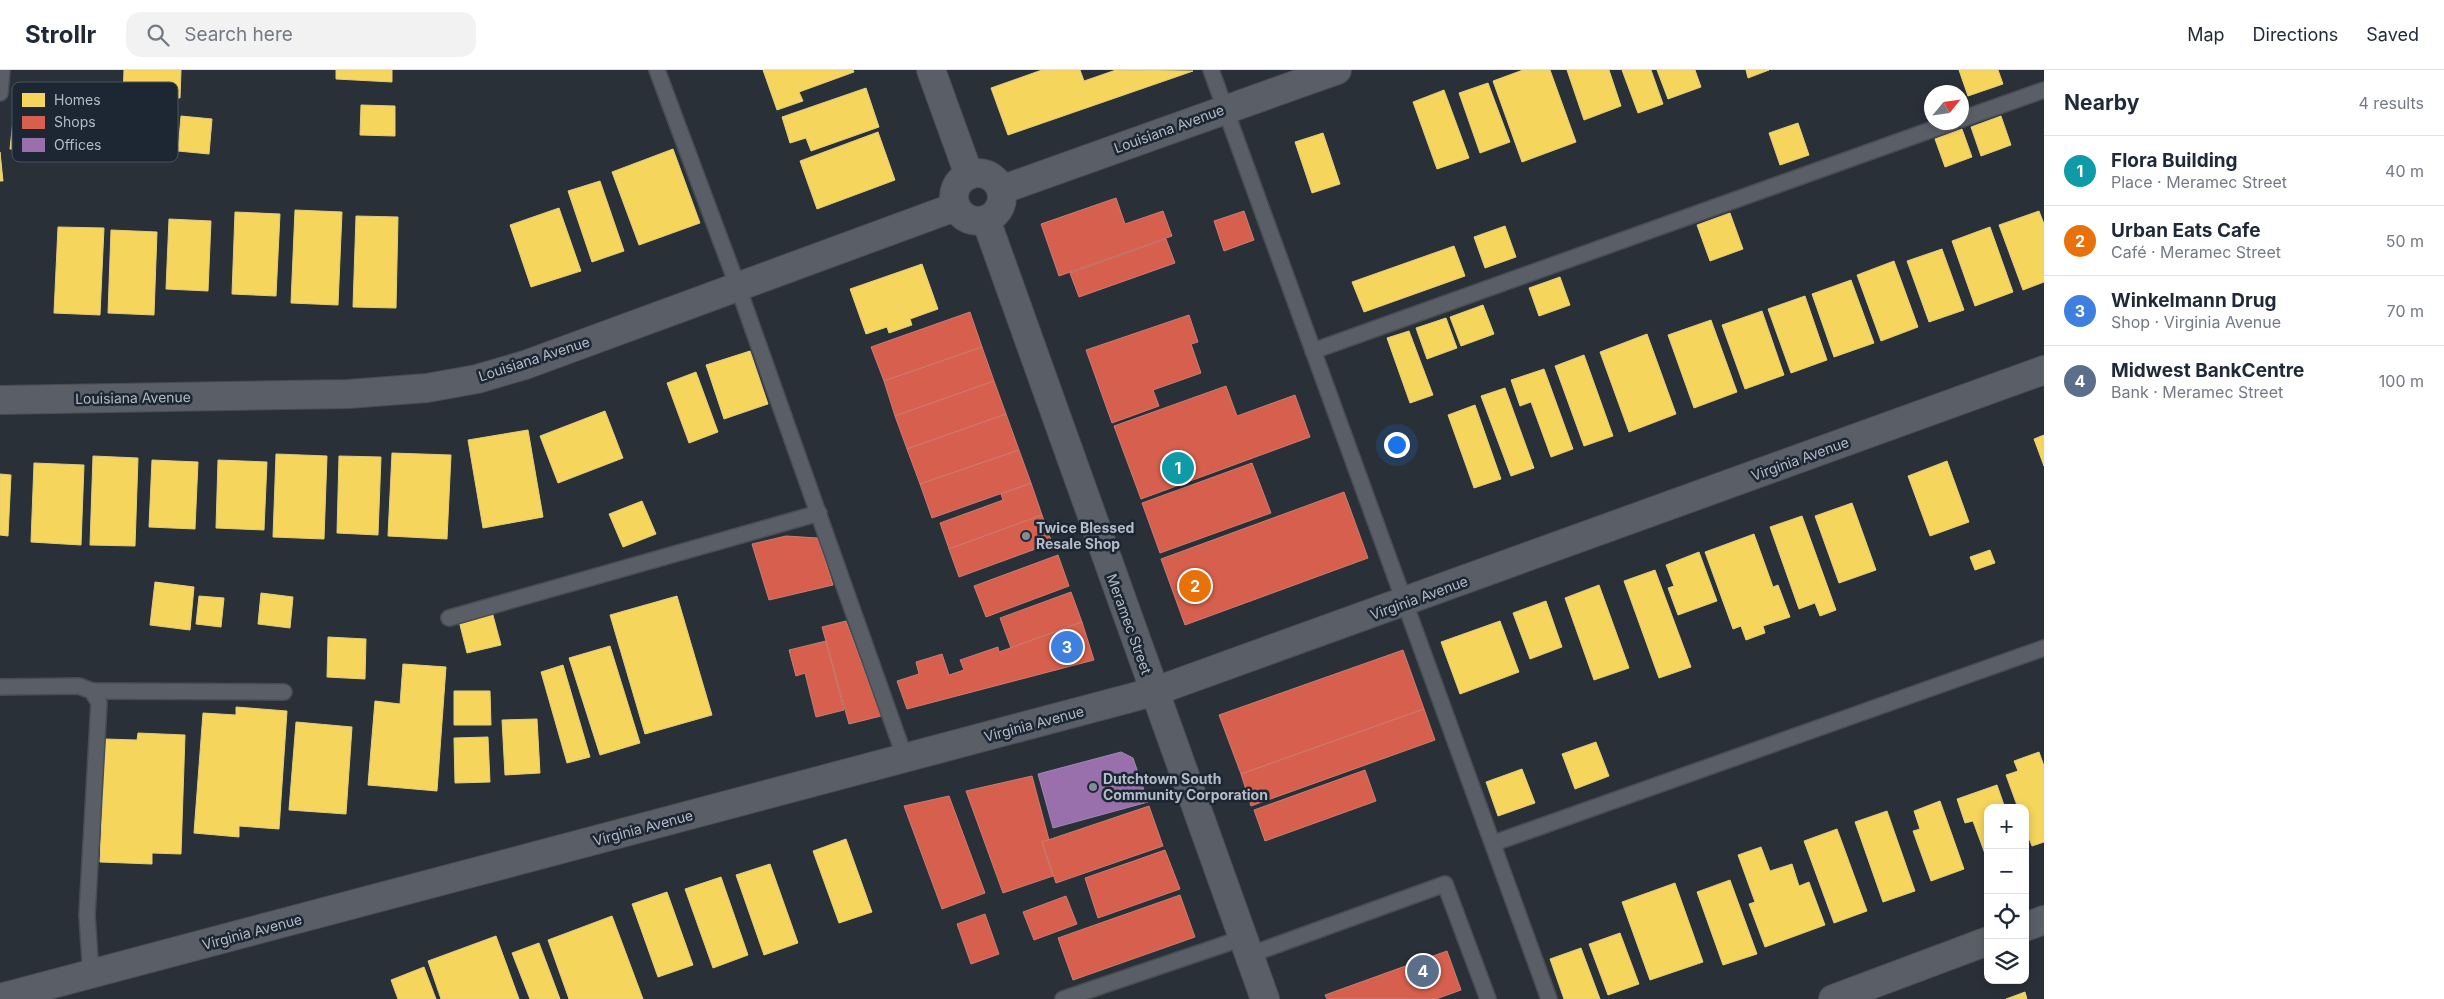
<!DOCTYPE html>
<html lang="en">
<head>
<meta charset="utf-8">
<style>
  :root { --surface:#fff; --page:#f2f2f3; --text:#1f2937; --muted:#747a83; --line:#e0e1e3; --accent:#848b96 }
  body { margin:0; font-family:Inter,sans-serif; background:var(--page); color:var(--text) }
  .controls { position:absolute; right:15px; bottom:15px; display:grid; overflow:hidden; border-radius:10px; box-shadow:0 2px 8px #0003 }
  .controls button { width:45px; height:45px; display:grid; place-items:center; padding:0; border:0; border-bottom:1px solid var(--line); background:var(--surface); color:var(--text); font:25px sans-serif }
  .compass { position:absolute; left:1924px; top:15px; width:45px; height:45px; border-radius:50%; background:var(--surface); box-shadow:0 2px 8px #0003; rotate:61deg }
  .you { position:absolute; left:1396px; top:374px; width:18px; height:18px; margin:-12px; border:4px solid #fff; border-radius:50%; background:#1a73e8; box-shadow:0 0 0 8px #1a73e833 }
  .badge { display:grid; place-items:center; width:32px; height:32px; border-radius:50%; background:var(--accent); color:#fff; font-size:16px; font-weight:700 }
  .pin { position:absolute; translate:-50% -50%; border:2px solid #fff; box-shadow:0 1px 5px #0006 }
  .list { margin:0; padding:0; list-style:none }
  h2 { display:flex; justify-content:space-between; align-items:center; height:65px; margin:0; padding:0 20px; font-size:21px }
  h2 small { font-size:16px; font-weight:400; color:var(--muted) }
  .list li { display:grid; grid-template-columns:32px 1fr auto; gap:15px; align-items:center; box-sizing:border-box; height:70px; padding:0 20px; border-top:1px solid var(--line) }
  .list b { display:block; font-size:19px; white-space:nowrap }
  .list p { margin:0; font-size:16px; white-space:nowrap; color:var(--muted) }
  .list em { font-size:16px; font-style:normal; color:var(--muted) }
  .icon { flex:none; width:28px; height:28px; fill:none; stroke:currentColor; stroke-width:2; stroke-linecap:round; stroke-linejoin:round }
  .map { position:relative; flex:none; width:2044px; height:929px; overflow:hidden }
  header { display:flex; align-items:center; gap:30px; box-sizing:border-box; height:70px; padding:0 25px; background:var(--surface); border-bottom:1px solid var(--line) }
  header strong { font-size:24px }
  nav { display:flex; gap:28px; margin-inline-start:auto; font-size:18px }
  .search { width:350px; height:45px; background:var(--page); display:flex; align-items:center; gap:12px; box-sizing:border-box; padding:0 18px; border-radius:15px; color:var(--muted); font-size:19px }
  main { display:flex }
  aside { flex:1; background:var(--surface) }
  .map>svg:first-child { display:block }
</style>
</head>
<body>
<header>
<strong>Strollr</strong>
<div class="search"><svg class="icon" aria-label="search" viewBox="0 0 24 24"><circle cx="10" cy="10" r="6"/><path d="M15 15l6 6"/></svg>Search here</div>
<nav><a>Map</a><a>Directions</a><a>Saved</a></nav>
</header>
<main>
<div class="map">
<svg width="2044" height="929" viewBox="0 0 2044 929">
  <rect width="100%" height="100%" fill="#2a3038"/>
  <!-- homes -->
  <g fill="#f6d55c" stroke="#e2ce7d">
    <path d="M124,0H181L180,28L123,26Z"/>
    <path d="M336,0H392V12L336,9Z"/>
    <path d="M763,0H853L854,2L799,22L803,31L777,40Z"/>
    <path d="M1042,0H1080L1084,11L1116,0L1193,1L1008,65L991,18Z"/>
    <path d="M1523,0H1550L1576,72L1522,92L1493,11Z"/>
    <path d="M1567,0H1609L1621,36L1584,50Z"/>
    <path d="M1622,0H1651L1663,34L1638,43Z"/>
    <path d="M1657,0H1695L1701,17L1668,29Z"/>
    <path d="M1746,0H1769L1748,8Z"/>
    <path d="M1959,0H1998L2003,14L1968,26Z"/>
    <path d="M1488,13L1510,72L1480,83L1459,23Z"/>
    <path d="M866,18L879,57L811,81L806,68L790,73L782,47Z"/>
    <path d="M1444,20L1469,88L1437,99L1413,32Z"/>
    <path d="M361,35L395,36V66L360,65Z"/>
    <path d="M181,46L212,49L209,84L178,81Z"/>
    <path d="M2001,46L2011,75L1981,86L1971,57Z"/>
    <path d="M13,50L49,53L46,82L10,79Z"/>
    <path d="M1798,53L1809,85L1780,95L1769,63Z"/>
    <path d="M1962,59L1972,87L1945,97L1935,69Z"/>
    <path d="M878,62L895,110L817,139L800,91Z"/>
    <path d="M1323,63L1340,114L1312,123L1295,72Z"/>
    <path d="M673,79L700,153L639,175L612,102Z"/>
    <path d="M0,82L3,111H0Z"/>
    <path d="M600,111L624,181L592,192L568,121Z"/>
    <path d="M559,138L581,201L531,217L510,155Z"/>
    <path d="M295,140L342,142L338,235L291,233Z"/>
    <path d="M2039,141L2044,154V212L2023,220L1999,155Z"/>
    <path d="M235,142L280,144L276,226L232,224Z"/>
    <path d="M1730,143L1743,179L1710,191L1697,155Z"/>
    <path d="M356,146L398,147L396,238L353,237Z"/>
    <path d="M169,149L211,151L208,221L166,219Z"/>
    <path d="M1505,156L1516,187L1485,198L1474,167Z"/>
    <path d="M58,157L104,158L100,245L54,243Z"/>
    <path d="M1990,157L2013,222L1975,236L1952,171Z"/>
    <path d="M111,160L157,162L154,245L108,243Z"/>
    <path d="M1454,176L1465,206L1364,242L1352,212Z"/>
    <path d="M1942,179L1964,240L1929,252L1907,191Z"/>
    <path d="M1894,191L1918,257L1881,271L1857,205Z"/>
    <path d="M922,194L938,239L910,249L912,255L889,263L887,257L866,264L850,219Z"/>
    <path d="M1560,207L1570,235L1539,246L1529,218Z"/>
    <path d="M1851,210L1874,273L1834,287L1812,224Z"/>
    <path d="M1805,226L1827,290L1791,303L1768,239Z"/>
    <path d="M1483,235L1494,264L1461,276L1450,247Z"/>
    <path d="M1762,241L1784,305L1745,319L1722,255Z"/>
    <path d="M1446,248L1457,278L1427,289L1416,258Z"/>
    <path d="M1711,250L1737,322L1694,338L1668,265Z"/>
    <path d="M1409,261L1433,325L1410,333L1387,268Z"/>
    <path d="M1647,264L1676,344L1629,362L1600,282Z"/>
    <path d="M750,281L768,334L724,349L706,295Z"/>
    <path d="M1584,285L1613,366L1584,376L1555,296Z"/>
    <path d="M1544,299L1573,379L1551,387L1531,332L1520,336L1511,310Z"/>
    <path d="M696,302L718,362L689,373L667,313Z"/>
    <path d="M1505,318L1534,398L1511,406L1481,326Z"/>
    <path d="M1475,335L1501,409L1474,418L1448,345Z"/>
    <path d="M605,341L623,388L558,413L540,366Z"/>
    <path d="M528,360L543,447L483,458L468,370Z"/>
    <path d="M2044,365V396L2034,369Z"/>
    <path d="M392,383L451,385L447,469L388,466Z"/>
    <path d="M276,384L327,386L324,469L273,467Z"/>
    <path d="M93,386L138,388L135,476L90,475Z"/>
    <path d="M339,386L381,387L378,465L337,463Z"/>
    <path d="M152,390L198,392L195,459L149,457Z"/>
    <path d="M218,390L267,392L264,460L216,458Z"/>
    <path d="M1947,391L1969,452L1930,466L1908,406Z"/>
    <path d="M34,393L84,395L81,475L31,472Z"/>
    <path d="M0,404L11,405L8,466L0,465Z"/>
    <path d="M642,431L656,464L623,477L609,444Z"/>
    <path d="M1852,433L1876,500L1839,513L1815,446Z"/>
    <path d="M1802,446L1836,540L1820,546L1815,533L1799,539L1770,457Z"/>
    <path d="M1754,464L1773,517L1778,515L1790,547L1763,556L1765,563L1746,570L1741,556L1733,559L1705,482Z"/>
    <path d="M1990,480L1995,493L1975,500L1970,487Z"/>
    <path d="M1699,482L1717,531L1678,545L1668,518L1674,516L1666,495Z"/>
    <path d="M1655,500L1691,597L1659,608L1624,511Z"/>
    <path d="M155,512L194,517L190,560L150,555Z"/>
    <path d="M1599,515L1629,598L1594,610L1565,528Z"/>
    <path d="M261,523L293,527L290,558L258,554Z"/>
    <path d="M199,526L224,528L221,557L196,554Z"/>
    <path d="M677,526L712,645L645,664L610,545Z"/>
    <path d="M1546,531L1562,577L1530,589L1513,543Z"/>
    <path d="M491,538L501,575L467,583L458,547Z"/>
    <path d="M1500,551L1519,602L1460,624L1441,572Z"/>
    <path d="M328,567L366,569L365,609L327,607Z"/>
    <path d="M610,576L640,673L600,685L569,588Z"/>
    <path d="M403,594L446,597L437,721L368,715L375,631L400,634Z"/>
    <path d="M563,595L590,687L567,693L541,602Z"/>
    <path d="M454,621H490L491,655H454Z"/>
    <path d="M236,637L287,641L279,759L239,756V767L194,763L203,643L236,645Z"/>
    <path d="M537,649L540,703L505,705L502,650Z"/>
    <path d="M296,652L352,657L346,744L289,740Z"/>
    <path d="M138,663L185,665L181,784L152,783V794L100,792L105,669L137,670Z"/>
    <path d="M488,667L490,712L455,713L454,668Z"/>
    <path d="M1596,672L1609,706L1575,719L1562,684Z"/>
    <path d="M2039,682L2044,696V772L2032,776L2025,758V738H2018L2006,705L2018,701L2014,691Z"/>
    <path d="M1522,699L1535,733L1498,746L1486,712Z"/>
    <path d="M1997,715L2005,738H1988V792L1973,751L1965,753L1957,729Z"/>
    <path d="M1940,731L1964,799L1931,811L1913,761L1920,759L1914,741Z"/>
    <path d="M1887,741L1915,821L1883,832L1855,752Z"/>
    <path d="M1837,759L1867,841L1834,853L1804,771Z"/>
    <path d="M846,769L872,842L839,853L813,781Z"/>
    <path d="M1761,777L1770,801L1792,794L1799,816L1809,812L1825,855L1765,877L1749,834L1755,832L1738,785Z"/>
    <path d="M770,794L798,873L764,885L736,805Z"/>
    <path d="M721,807L748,885L713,898L685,819Z"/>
    <path d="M1730,810L1757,884L1723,895L1697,822Z"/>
    <path d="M1675,813L1703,892L1650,910L1622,832Z"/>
    <path d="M667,822L693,895L658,907L632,834Z"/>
    <path d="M612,846L643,929H569L548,870Z"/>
    <path d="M1620,863L1639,914L1608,925L1589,874Z"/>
    <path d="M496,866L519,929H441L428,891Z"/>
    <path d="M539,873L560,929H530L512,883Z"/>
    <path d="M1581,878L1600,929H1564L1550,889Z"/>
    <path d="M424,897L436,929H398L391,910Z"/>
    <path d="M2025,922L2027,929H2006Z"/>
  </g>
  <!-- shops -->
  <g fill="#d6604d" stroke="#cc7c72">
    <path d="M1116,128L1125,154L1163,141L1172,166L1059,206L1041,154Z"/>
    <path d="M1244,141L1254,170L1224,181L1214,151Z"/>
    <path d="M1166,169L1175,193L1079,227L1070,203Z"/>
    <path d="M970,242L982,277L884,311L871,277Z"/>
    <path d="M1189,245L1198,272L1191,274L1201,303L1153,320L1159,336L1112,353L1086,280Z"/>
    <path d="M982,277L994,311L895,346L884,311Z"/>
    <path d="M994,311L1006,344L907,379L895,346Z"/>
    <path d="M1226,316L1237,346L1295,325L1310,367L1141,429L1114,356Z"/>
    <path d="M1006,344L1019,380L920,414L907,379Z"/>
    <path d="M1019,380L1031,413L932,448L920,414Z"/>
    <path d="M1252,393L1271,443L1160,483L1142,433Z"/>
    <path d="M1031,413L1042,445L949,479L940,453L1003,430L1001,424Z"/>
    <path d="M1344,422L1368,488L1185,555L1161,489Z"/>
    <path d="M1042,445L1052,473L959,507L949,479Z"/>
    <path d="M786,466L818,468L833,515L769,530L752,474Z"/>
    <path d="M1058,485L1069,516L986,547L974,516Z"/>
    <path d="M1071,522L1082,552L1011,578L1000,548Z"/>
    <path d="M846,551L881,646L849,654L822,557Z"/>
    <path d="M1082,552L1094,590L907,639L897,611L919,604L916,592L942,584L949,605L964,600L960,590L998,577L999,582Z"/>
    <path d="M826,571L844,640L816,647L805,603L796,606L789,580Z"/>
    <path d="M1403,580L1424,639L1241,704L1219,645Z"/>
    <path d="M1424,639L1435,670L1251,736L1241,704Z"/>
    <path d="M1365,700L1376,731L1265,771L1254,740Z"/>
    <path d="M1032,706L1049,770L1042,772L1053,806L1003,823L966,721Z"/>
    <path d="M949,726L985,823L942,839L904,736Z"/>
    <path d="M1149,736L1163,776L1056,813L1042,772Z"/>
    <path d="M1165,780L1180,819L1098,848L1085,808Z"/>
    <path d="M1180,825L1195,867L1073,910L1058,868Z"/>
    <path d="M1066,826L1077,854L1034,870L1023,842Z"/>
    <path d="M985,844L999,884L971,894L957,854Z"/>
    <path d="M1447,881L1461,920L1436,929H1327L1325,925Z"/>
  </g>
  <!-- offices -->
  <path fill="#9970ab" stroke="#a187b4" d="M1121,682L1133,688L1148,732L1053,758L1038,704Z"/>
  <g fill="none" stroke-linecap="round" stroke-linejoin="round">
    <defs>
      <g id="service">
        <path d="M657,0L738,217L905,688"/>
        <path d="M1211,0L1549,929"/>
        <path d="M0,23L2,0"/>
        <path d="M1962,49L2044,20"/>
        <path d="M1313,281L1953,52"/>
        <path d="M449,548L819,443"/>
        <path d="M0,617L79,616L92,621L99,633L87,845L91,905"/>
        <path d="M92,621L284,622"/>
        <path d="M1494,773L2044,578"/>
        <path d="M1249,885L1445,814L1488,929"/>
        <path d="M1063,929L1243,868"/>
      </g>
      <g id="minor">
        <path d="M1001,120L1337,0"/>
        <path d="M0,330L348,324L427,318L477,309L525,295L955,137"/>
        <path d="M1153,622L2044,300"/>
      </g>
      <g id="tertiary">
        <path d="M931,0L969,105"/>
        <circle cx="978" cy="127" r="24"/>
        <path d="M986,150L1265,929"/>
        <path d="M2025,857L2044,850"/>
        <path d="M0,928L1153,622"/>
        <path d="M1833,929L1988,871"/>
      </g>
    </defs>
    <!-- service casing -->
    <use href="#service" stroke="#484c53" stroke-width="18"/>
    <!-- minor casing -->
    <use href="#minor" stroke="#484c53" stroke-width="30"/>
    <!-- tertiary casing -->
    <use href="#tertiary" stroke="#484c53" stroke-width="30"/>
    <!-- service -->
    <use href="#service" stroke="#5a5e66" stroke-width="15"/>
    <!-- minor -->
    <use href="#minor" stroke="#5a5e66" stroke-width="28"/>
    <!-- tertiary -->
    <use href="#tertiary" stroke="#5a5e66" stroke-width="28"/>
  </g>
  <!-- markers -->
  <g fill="#848b96" stroke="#1d2633" stroke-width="2">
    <circle cx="1026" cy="466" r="5"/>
    <circle cx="1093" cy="717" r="5"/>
  </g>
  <g text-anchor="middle" stroke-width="5" stroke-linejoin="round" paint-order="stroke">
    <!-- street labels -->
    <g font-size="14" fill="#b4bcc9" stroke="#1d2633">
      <text transform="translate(1169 59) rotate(-20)" y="5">Louisiana Avenue</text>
      <text transform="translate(534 289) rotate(-18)" y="5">Louisiana Avenue</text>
      <text transform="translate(133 328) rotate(-1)" y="5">Louisiana Avenue</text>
      <text transform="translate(1800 389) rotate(-20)" y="5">Virginia Avenue</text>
      <text transform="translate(1419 528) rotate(-20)" y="5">Virginia Avenue</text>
      <text transform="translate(1129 554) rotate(70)" y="5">Meramec Street</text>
      <text transform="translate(1034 654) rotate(-15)" y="5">Virginia Avenue</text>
      <text transform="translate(643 758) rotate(-15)" y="5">Virginia Avenue</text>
      <text transform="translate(252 862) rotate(-15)" y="5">Virginia Avenue</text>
    </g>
    <!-- poi labels -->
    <g font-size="14" font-weight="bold" fill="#b4bcc9" stroke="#1d2633" text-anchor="start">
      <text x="1036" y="463">Twice Blessed<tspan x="1036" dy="16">Resale Shop</tspan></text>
      <text x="1103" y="714">Dutchtown South<tspan x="1103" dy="16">Community Corporation</tspan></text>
    </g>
  </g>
  <!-- legend -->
  <rect x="12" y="12" width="166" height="80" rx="8" fill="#1d2633" stroke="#4a5360" stroke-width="1"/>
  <rect x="22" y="23" width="23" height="14" fill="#f6d55c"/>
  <rect x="22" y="46" width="23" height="13" fill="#d6604d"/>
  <rect x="22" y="68" width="23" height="14" fill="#9970ab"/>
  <g font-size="14" fill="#b4bcc9">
    <text x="54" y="35">Homes</text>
    <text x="54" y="57">Shops</text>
    <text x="54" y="80">Offices</text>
  </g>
</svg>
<div class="controls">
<button>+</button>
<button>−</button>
<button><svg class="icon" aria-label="locate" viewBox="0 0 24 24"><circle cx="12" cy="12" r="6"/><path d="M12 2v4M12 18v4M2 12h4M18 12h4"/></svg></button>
<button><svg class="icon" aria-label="layers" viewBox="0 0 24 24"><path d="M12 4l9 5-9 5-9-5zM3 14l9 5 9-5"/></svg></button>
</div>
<svg class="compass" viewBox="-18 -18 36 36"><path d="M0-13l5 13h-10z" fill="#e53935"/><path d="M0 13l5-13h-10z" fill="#747a83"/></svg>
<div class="you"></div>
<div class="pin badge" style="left:1178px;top:398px;background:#0f9aa8">1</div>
<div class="pin badge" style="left:1195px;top:516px;background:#e8710a">2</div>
<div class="pin badge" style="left:1067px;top:577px;background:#3f7fe0">3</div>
<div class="pin badge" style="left:1423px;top:901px;background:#5c6f8a">4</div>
</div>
<aside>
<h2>Nearby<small>4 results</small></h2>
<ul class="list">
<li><span class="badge" style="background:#0f9aa8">1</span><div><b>Flora Building</b><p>Place · Meramec Street</p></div><em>40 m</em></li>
<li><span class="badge" style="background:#e8710a">2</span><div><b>Urban Eats Cafe</b><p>Café · Meramec Street</p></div><em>50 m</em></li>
<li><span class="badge" style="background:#3f7fe0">3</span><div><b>Winkelmann Drug</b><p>Shop · Virginia Avenue</p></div><em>70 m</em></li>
<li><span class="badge" style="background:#5c6f8a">4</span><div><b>Midwest BankCentre</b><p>Bank · Meramec Street</p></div><em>100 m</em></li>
</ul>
</aside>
</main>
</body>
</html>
